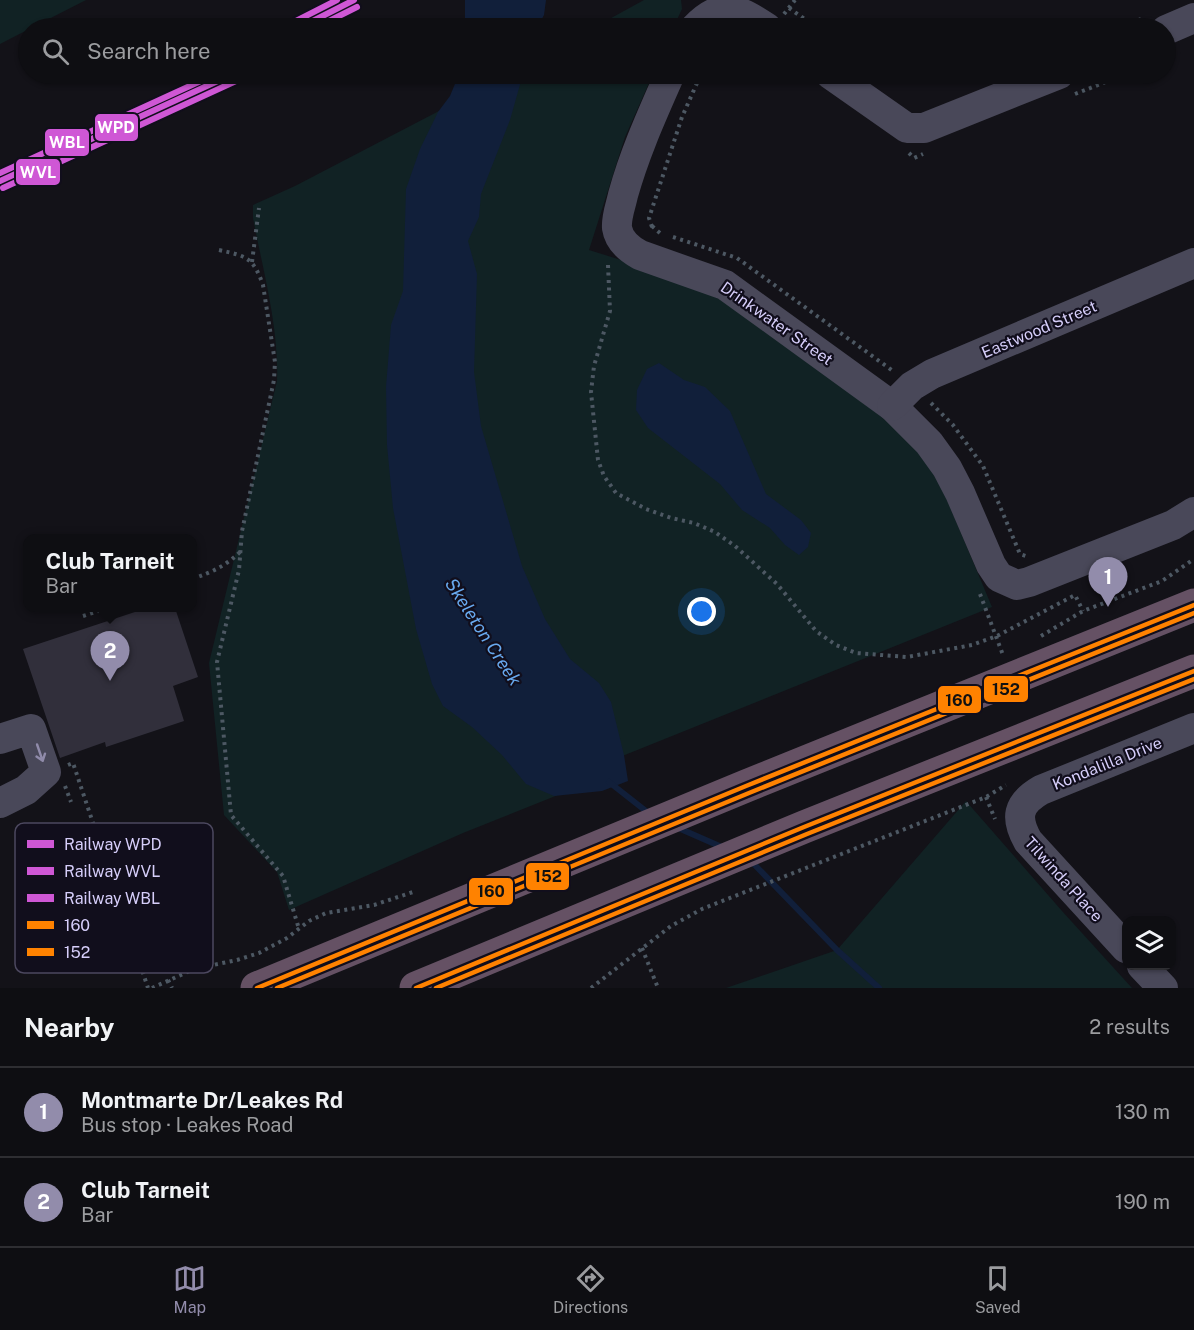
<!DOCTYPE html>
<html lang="en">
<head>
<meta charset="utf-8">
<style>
  :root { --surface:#0e0e12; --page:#17171b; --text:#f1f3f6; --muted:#9b9c9f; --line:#2e2e32; --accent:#928cab }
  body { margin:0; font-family:"Public Sans",sans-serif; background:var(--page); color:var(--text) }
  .controls { position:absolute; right:18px; bottom:18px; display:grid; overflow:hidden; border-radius:12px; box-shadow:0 2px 4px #0004 }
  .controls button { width:54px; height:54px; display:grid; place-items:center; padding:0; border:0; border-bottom:2px solid var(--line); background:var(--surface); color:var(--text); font:30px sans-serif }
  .you { position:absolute; left:702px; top:612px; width:21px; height:21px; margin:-15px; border:4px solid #fff; border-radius:50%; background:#1a73e8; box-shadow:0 0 0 9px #1a73e833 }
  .badge { display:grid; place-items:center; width:39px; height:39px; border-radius:50%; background:var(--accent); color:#fff; font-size:20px; font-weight:700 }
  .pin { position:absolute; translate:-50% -50px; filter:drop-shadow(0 2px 3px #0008) }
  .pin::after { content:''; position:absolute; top:32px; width:21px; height:18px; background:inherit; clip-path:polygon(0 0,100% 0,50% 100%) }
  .popup { position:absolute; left:23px; top:534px; width:174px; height:78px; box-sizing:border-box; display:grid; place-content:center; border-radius:12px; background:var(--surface); filter:drop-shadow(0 2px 4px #0005); font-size:20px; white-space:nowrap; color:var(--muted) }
  .popup b { font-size:22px; color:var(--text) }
  .popup::after { content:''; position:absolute; left:50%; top:100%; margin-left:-12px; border:12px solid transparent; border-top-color:var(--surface) }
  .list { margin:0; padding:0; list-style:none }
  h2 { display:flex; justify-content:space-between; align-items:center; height:78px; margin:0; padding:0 24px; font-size:26px }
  h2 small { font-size:20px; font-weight:400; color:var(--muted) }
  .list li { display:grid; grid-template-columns:39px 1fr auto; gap:18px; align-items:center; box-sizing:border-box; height:90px; padding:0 24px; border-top:2px solid var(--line) }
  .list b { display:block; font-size:22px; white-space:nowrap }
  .list p { margin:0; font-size:20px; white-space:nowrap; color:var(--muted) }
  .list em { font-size:20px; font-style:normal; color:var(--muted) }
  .icon { flex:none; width:33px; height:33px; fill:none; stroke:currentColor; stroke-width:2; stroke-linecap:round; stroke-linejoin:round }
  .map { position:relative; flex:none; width:1194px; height:988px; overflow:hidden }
  .search { position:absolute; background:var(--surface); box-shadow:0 2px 4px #0004; left:18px; right:18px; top:18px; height:66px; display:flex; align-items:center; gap:15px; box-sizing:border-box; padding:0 21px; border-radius:33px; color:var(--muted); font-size:22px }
  .sheet { height:258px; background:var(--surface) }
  nav { display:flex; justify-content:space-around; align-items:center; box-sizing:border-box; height:84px; border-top:2px solid var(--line); background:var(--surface); font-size:16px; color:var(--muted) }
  nav a { display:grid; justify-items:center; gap:3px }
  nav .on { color:var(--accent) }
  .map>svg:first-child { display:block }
</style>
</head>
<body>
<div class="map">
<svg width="1194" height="988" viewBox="0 0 1194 988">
  <rect width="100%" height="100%" fill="#131218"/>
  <!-- green -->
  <g fill="#112224">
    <path d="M0,0H86L0,44Z"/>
    <path d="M644,0H681L682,9L673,28H593Z"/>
    <path d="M510,74H653L625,137L589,250L682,279L714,291L893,425L917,450L941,485L992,607L600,765L598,779L463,833L289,910L277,872L224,815L209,663L277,381C279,327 263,271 253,218V205L295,186Z"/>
    <path d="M966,801L1062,911L1132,988H726L837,950Z"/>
  </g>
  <!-- water -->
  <g fill="#111f3a">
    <path d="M465,0H546L544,15L537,28H465Z"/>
    <path d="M459,74H523L510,120L481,194L479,217L468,241L477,274L474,372L481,426L522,566L545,619L570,659L599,683L611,702L624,755L628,781L602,791L554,796L526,784L502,755L472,727L443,706L432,684L416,629L393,508L387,445L386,387L391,325L403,291L406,189L420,149L438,112L450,96Z"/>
    <path d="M659,363L684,380L705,387L730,411L766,494L801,520L811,533L808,547L799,555L785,545L770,528L742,510L720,484L648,428L636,410L637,390L647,369Z"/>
  </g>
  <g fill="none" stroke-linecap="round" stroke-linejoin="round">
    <!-- stream -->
    <g stroke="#111f3a" stroke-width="6">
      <path d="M609,782L651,815"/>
      <path d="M676,827L724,848"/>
      <path d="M750,860L837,950L879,988"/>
    </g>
  </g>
  <!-- building -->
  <path fill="#312f3b" d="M147,608H175L198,677L173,686L184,721L106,747L105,742L60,758L23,649Z"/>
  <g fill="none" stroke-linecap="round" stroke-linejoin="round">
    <!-- path -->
    <g stroke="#4d5863" stroke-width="4" stroke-dasharray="3 4.5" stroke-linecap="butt">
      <path d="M789,8L817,28"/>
      <path d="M784,14L795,0"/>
      <path d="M1117,28L1144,18"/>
      <path d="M1075,94L1126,74"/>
      <path d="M909,153L914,158L923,154"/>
      <path d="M652,226L660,233"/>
      <path d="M652,227L649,218L682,117L701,74"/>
      <path d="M673,237L737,258L893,371"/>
      <path d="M219,250C246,256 253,257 263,285L275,362L274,380L242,531L239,570L217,662L231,815L283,876L299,929"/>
      <path d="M252,262L259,208"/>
      <path d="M608,265L610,311L594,366L591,392L598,460L604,476L616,493L646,509L671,518L694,523L715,532L735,546L777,584L816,631L836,645L856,653L907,657L972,645L997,636L1075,595L1083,611"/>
      <path d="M931,403L953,425L983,466L1020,554L1026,556"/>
      <path d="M192,579C212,572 226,566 241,551"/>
      <path d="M980,594L1003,655"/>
      <path d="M83,616L108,608"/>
      <path d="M1041,636L1083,611L1162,581L1194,559"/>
      <path d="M68,765L73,763L148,988"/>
      <path d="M65,786L71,802"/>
      <path d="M986,797L995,819"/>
      <path d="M642,948L658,988"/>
      <path d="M168,980L172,988"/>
      <path d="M152,988L194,969L237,960L259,953L287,938L309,921L326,913L374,905L413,892"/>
      <path d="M591,988L671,926L702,909L986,797L1006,785"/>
    </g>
    <!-- minor -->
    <g stroke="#494859" stroke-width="30">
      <path d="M695,28C721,0 739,9 767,28"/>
      <path d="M1166,30L1194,18"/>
      <path d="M670,74C652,115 635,152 623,195C621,205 616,217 617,228C619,241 629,249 640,255L725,285L892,406L929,443L947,468L960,493L991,565L999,577L1017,585L1029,582L1173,525L1194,512"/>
      <path d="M830,74L907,128H924L1059,74"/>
      <path d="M892,406L912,386L932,374L1194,263"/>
      <path d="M0,739L31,729L46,772L26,790L0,803"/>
      <path d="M1126,948L1028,841C1015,818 1017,804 1041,790L1194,728"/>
      <path d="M1142,966L1163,988"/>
    </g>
    <!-- highway -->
    <g stroke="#655164" stroke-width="33">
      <path d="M257,988L746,786L1194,605"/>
      <path d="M416,988L804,827L1194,671"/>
    </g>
    <defs>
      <g id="bus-1">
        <path d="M257,988L746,786L1194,605"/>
        <path d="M416,988L804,827L1194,671"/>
      </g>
      <g id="bus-2">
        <path d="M277,988L749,793L1194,613"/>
        <path d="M436,988L807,834L1194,679"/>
      </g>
    </defs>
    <!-- bus-1 casing -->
    <use href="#bus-1" stroke="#110e1c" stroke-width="9"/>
    <!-- bus-2 casing -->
    <use href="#bus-2" stroke="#110e1c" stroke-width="9"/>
    <!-- bus-1 -->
    <use href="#bus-1" stroke="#ff8200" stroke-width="4.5"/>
    <!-- bus-2 -->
    <use href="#bus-2" stroke="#ff8200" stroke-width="4.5"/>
    <defs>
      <g id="rail-1">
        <path d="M299,28L354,0"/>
        <path d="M0,181L233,74"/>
      </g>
      <g id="rail-2">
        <path d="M315,28L357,7"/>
        <path d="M3,188L236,81"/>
      </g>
      <g id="rail-3">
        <path d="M296,21L337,0"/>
        <path d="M0,173L216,74"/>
      </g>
    </defs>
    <!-- rail-1 casing -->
    <use href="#rail-1" stroke="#110e1c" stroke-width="10"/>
    <!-- rail-2 casing -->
    <use href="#rail-2" stroke="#110e1c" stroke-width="10"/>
    <!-- rail-3 casing -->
    <use href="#rail-3" stroke="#110e1c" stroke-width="10"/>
    <!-- rail-1 -->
    <use href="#rail-1" stroke="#cf57d5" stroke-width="6"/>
    <!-- rail-2 -->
    <use href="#rail-2" stroke="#cf57d5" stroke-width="6"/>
    <!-- rail-3 -->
    <use href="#rail-3" stroke="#cf57d5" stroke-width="6"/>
  </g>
  <!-- one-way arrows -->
  <defs><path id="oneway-shaft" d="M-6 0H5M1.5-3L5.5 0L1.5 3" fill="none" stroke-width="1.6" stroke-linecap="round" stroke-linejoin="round" transform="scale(1.5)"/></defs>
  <use stroke="#908baa" href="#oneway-shaft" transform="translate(40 753) rotate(71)"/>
  <g text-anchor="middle" stroke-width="4.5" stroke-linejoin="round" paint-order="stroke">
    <!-- street labels -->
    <g font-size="16" fill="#d6cefa" stroke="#110e1c">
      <text transform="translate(777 323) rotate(35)" y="6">Drinkwater Street</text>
      <text transform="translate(1039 329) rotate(-23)" y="6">Eastwood Street</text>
      <text transform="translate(1107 763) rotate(-22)" y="6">Kondalilla Drive</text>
      <text transform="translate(1064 879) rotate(48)" y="6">Tilwinda Place</text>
    </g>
    <!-- water labels -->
    <g font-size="18" font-style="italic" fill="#68a9ef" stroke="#110e1c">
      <text transform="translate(483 632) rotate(57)" y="6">Skeleton Creek</text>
    </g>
  </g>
  <!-- legend -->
  <rect x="15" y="823" width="198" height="150" rx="9" fill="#110e1c" stroke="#4c485f" stroke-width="1.5"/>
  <rect x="27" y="840" width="27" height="8" fill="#cf57d5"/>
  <rect x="27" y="867" width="27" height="8" fill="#cf57d5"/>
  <rect x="27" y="894" width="27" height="8" fill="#cf57d5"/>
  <rect x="27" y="921" width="27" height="8" fill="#ff8200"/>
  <rect x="27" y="948" width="27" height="8" fill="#ff8200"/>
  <g font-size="16" fill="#d6cefa">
    <text x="64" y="850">Railway WPD</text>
    <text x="64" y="877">Railway WVL</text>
    <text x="64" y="904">Railway WBL</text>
    <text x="64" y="931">160</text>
    <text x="64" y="958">152</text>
  </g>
  <g stroke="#110e1c" stroke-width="2">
    <rect x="94" y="113" width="45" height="29" rx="6" fill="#cf57d5"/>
    <rect x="44" y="128" width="46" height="29" rx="6" fill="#cf57d5"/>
    <rect x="15" y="158" width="46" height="28" rx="6" fill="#cf57d5"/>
    <rect x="983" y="675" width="46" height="28" rx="6" fill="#ff8200"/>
    <rect x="937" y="685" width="45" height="29" rx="6" fill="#ff8200"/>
    <rect x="525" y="862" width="45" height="29" rx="6" fill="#ff8200"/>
    <rect x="468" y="877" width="46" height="29" rx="6" fill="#ff8200"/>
  </g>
  <g font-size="16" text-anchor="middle" font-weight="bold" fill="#fff">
    <text x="116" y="133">WPD</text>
    <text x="67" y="148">WBL</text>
    <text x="38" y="178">WVL</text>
  </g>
  <g font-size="16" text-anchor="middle" font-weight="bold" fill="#111">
    <text x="1006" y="695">152</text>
    <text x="959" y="706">160</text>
    <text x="548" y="882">152</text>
    <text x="491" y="897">160</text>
  </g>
</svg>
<div class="controls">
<button><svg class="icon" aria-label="layers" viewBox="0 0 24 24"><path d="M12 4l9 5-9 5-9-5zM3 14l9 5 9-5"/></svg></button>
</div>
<div class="you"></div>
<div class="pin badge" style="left:1108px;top:607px">1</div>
<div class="pin badge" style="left:110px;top:681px">2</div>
<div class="popup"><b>Club Tarneit</b>Bar</div>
<div class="search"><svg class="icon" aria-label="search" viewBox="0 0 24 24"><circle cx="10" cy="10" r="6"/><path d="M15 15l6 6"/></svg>Search here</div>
</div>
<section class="sheet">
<h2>Nearby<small>2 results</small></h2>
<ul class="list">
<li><span class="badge">1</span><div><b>Montmarte Dr/Leakes Rd</b><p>Bus stop · Leakes Road</p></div><em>130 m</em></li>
<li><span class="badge">2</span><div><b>Club Tarneit</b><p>Bar</p></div><em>190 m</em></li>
</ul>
</section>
<nav>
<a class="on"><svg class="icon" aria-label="map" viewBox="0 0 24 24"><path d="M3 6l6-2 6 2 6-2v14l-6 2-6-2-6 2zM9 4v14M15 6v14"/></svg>Map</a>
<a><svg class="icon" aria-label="directions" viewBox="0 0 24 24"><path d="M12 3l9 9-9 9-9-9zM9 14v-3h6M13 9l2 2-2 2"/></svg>Directions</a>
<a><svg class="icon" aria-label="saved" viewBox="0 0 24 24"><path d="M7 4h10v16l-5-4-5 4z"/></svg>Saved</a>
</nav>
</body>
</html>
